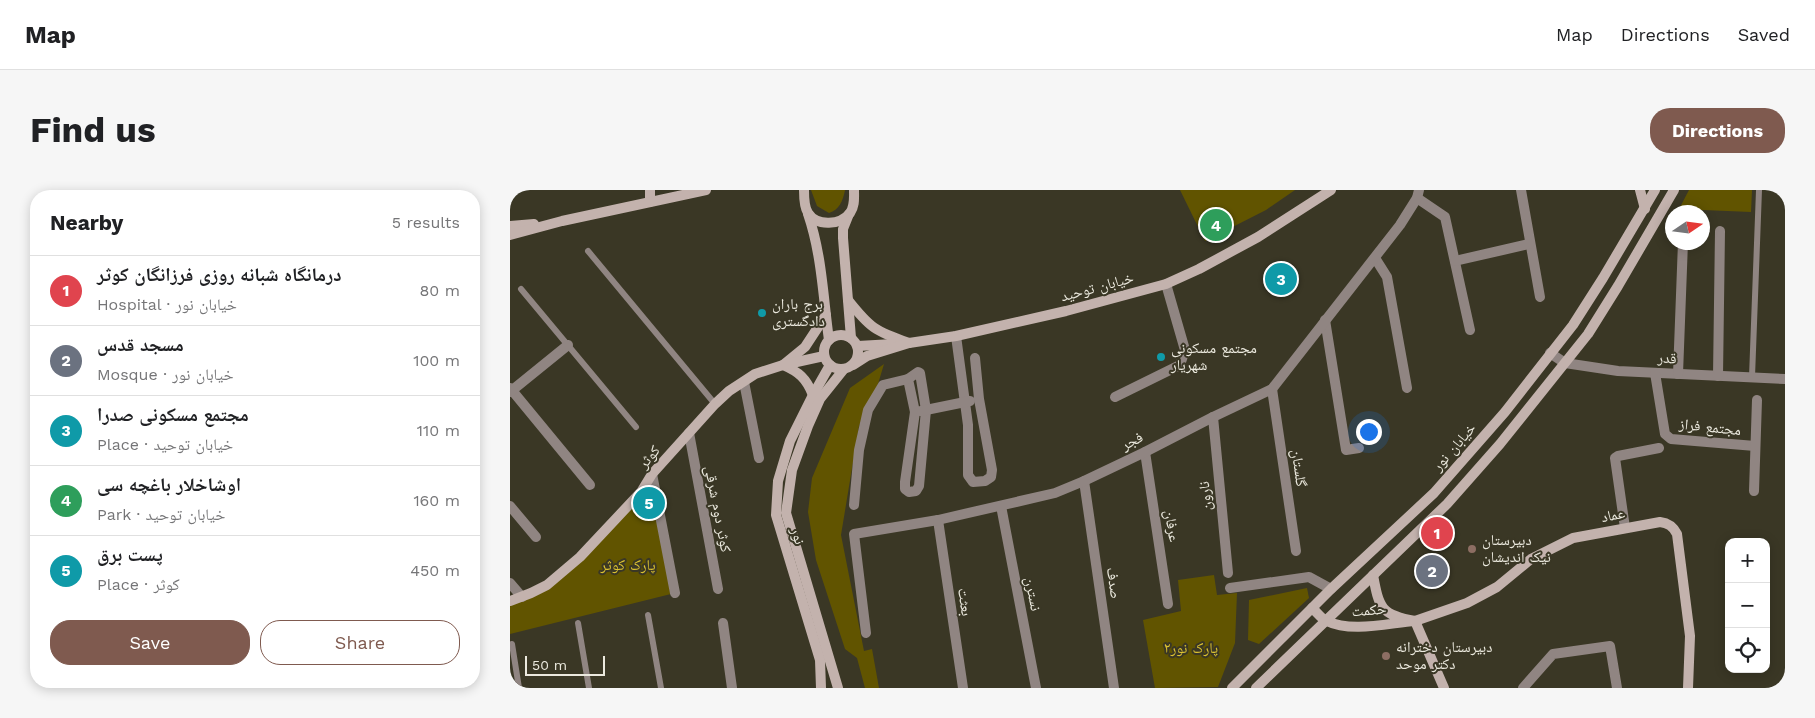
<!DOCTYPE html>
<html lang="en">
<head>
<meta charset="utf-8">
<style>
  :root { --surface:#fff; --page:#f6f6f6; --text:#202124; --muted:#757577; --line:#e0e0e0; --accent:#7f5a4f }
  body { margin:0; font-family:"Work Sans","Noto Naskh Arabic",sans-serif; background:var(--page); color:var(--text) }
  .controls { position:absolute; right:15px; bottom:15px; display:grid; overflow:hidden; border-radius:10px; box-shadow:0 2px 12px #0003 }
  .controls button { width:45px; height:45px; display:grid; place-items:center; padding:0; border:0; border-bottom:1px solid var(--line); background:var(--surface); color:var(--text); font:25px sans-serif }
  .compass { position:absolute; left:1155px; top:15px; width:45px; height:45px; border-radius:50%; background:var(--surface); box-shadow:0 2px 12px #0003; rotate:77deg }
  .scale { position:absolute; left:15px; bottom:12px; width:80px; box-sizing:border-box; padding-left:5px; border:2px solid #ebe9de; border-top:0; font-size:14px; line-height:18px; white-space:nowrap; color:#ebe9de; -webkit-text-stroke:4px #3a3725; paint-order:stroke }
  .you { position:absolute; left:858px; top:241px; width:18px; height:18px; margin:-12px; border:4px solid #fff; border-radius:50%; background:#1a73e8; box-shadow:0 0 0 8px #1a73e833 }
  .badge { display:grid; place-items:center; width:32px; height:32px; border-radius:50%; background:var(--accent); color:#fff; font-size:16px; font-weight:700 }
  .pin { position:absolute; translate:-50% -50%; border:2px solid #fff; box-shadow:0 1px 5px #0006 }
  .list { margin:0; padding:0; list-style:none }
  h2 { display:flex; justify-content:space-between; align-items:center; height:65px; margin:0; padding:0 20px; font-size:21px }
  h2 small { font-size:16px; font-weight:400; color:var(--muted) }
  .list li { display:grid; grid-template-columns:32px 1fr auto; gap:15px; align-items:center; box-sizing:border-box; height:70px; padding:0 20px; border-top:1px solid var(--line) }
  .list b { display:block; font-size:19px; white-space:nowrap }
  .list p { margin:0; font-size:16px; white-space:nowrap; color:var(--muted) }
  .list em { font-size:16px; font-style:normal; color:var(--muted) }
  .actions { display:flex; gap:10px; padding:15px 20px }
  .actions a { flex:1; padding:11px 0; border:1px solid var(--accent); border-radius:20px; text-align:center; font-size:18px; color:var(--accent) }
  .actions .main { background:var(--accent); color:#fff }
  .icon { flex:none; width:28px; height:28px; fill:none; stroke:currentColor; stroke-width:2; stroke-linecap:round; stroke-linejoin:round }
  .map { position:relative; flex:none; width:1275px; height:498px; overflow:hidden; border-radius:20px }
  header { display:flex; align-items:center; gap:30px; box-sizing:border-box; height:70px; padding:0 25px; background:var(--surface); border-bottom:1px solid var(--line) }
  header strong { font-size:24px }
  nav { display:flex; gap:28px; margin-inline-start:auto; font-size:18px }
  .intro { display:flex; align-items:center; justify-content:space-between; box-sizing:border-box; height:120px; padding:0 30px }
  h1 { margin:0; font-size:35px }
  .button { padding:12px 22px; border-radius:20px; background:var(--accent); color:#fff; font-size:18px; font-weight:700 }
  main { display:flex; gap:30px; padding:0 30px }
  aside { flex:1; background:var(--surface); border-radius:20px; box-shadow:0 2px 12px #0003 }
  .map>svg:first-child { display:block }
</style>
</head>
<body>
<header>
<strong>Map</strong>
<nav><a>Map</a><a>Directions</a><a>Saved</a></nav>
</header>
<div class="intro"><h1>Find us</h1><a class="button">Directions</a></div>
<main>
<aside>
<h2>Nearby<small>5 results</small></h2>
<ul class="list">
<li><span class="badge" style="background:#e0444e">1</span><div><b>درمانگاه شبانه روزی فرزانگان کوثر</b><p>Hospital · خیابان نور</p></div><em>80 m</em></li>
<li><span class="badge" style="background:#6b7280">2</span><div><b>مسجد قدس</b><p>Mosque · خیابان نور</p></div><em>100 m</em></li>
<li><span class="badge" style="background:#0f9aa8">3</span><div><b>مجتمع مسکونی صدرا</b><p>Place · خیابان توحید</p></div><em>110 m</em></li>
<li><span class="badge" style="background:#2e9e5b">4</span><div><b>اوشاخلار باغچه سی</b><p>Park · خیابان توحید</p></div><em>160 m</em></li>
<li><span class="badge" style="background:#0f9aa8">5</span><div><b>پست برق</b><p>Place · کوثر</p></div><em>450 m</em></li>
</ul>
<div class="actions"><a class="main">Save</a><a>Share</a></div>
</aside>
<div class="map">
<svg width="1275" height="498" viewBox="0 0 1275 498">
  <rect width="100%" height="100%" fill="#3a3725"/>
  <!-- green -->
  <g fill="#615400">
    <path d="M301,0H335C333,11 329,20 319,23L307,16Z"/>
    <path d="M670,0H785L756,20L695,51Z"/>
    <path d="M1179,0H1242L1241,22L1169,19Z"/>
    <path d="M374,174L368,194L349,236L331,345L354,461L362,459L369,498H355L347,468L335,459L306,370L298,322L302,288L340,198Z"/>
    <path d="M143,303L161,404L0,444V413L40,396L131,305Z"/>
    <path d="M704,385L707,405L727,403L725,453L708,497L645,498L633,430L671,421L668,390Z"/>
    <path d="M797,398L799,408L749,454L738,450L739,410Z"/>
  </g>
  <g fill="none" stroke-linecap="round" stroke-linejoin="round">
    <!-- lane -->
    <g stroke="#908582" stroke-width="6">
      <path d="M78,61L205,214"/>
      <path d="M11,99L126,237"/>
      <path d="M1242,187L1249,0"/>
      <path d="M138,425L151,498"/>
      <path d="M68,433L79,498"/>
      <path d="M2,454L9,498"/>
    </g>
    <!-- street -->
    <g stroke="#908582" stroke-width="10">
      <path d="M1011,0L1030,107"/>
      <path d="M907,8L935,27L960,140"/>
      <path d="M865,68L877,87L897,198"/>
      <path d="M945,71L1019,54"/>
      <path d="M815,130L836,260L849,258"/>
      <path d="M446,146L458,235V285L463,292L475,291L481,287L482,280L469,209L465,168"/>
      <path d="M1040,163L1055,173L1108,181L1275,189"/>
      <path d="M408,182L410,183L416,220L409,296L406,301L399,302L395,299V292L405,222L398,189Z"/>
      <path d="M1145,183L1155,244L1161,249L1245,256"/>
      <path d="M1168,184L1173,52"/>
      <path d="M1208,186L1210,41"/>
      <path d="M234,192L249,268"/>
      <path d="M0,198L80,295"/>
      <path d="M762,199L786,361"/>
      <path d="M0,202L58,155"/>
      <path d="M605,207L670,175L675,160L656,94"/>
      <path d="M411,221L460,211"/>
      <path d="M703,227L718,383"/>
      <path d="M179,243L208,399"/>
      <path d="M635,262L658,414"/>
      <path d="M142,284L165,403"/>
      <path d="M574,291L604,498"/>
      <path d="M1244,301L1247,210"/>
      <path d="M344,315L349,260L358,220L373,195L398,189"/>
      <path d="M0,316L26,347"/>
      <path d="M491,316L526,498"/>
      <path d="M428,330L453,498"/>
      <path d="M1115,338L1105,268L1108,266L1149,258"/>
      <path d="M0,393L12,407"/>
      <path d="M720,398L799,387L821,399"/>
      <path d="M213,433L222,498"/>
      <path d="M356,443L344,344L428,330L545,303L574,291L635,262L703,227L762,199L890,35L907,8L909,0"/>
      <path d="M1013,498L1043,464L1100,456L1107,498"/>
    </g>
    <!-- secondary -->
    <g stroke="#c3b2ad" stroke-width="10">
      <path d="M140,0V12"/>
      <path d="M294,0C294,7 294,17 298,23C307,37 331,35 340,23C345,16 344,8 344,0"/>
      <path d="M1130,0L1135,19"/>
      <path d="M298,24C312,65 313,107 319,150"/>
      <path d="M339,24L333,39V48L341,148"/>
      <path d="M0,36L24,34"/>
      <path d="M0,45L52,31L196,0"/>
      <path d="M338,110C360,138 365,141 399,153"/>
      <circle cx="331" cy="162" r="17"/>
      <path d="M348,156L383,154"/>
      <path d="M343,175L357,166L399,153L446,146L556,121L656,94L689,79L748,47L821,0"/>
      <path d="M303,205C296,188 289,182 273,175L295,157L316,125"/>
      <path d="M0,411L21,403L37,395L70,367L131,302L142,284L205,214L219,201L245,184L273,175L314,166"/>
      <path d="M802,418C807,422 811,429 817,431C841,443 879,433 905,431C871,425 869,418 863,385"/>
      <path d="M311,498L310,470L266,325L268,291L280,251L303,205L320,175"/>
      <path d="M328,498L276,323L282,280L298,236L310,209L334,179"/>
      <path d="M722,498L821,399L924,303L995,222L1063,135L1093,88L1145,0"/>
      <path d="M746,498L937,314L990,254L1078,144L1108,96L1164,0"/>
      <path d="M934,498L905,431L957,413L987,397L1021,369L1063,348L1150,332C1158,333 1163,336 1167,344L1180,446L1178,498"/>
    </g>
  </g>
  <!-- markers -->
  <g fill="#0f9aa8" stroke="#3a3725" stroke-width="2">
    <circle cx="252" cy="123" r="5"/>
    <circle cx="651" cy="167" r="5"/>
  </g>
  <g fill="#8d6e63" stroke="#3a3725" stroke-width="2">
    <circle cx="962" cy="359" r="5"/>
    <circle cx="876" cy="466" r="5"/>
  </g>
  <g text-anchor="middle" stroke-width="4" stroke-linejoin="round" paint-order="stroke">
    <!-- street labels -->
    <g font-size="15" fill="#ebe9de" stroke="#3a3725">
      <text transform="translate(587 97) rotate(-15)" y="5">خیابان توحید</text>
      <text transform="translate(1157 168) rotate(3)" y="5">قدر</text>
      <text transform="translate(1200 237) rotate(6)" y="5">مجتمع فراز</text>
      <text transform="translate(622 251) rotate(-27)" y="5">فجر</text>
      <text transform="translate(944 257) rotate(-49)" y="5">خیابان نور</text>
      <text transform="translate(139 267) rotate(-50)" y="5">کوثر</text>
      <text transform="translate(789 278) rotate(82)" y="5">گلستان</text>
      <text transform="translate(695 306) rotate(-95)" y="5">نارون</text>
      <text transform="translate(208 319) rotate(79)" y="5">کوثر دوم شرقی</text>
      <text transform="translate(1103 325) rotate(-11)" y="5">عماد</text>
      <text transform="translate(662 336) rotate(81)" y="5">عرفان</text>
      <text transform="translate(288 346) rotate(73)" y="5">نور</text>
      <text transform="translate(604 393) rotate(82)" y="5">صدف</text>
      <text transform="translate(523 404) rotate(79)" y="5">نسترن</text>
      <text transform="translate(455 412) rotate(82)" y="5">بعثت</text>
      <text transform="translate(859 420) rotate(-5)" y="5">حکمت</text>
    </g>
    <!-- poi labels -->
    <g font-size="15" fill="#ebe9de" stroke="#3a3725" text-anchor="start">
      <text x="262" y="119">برج باران<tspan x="262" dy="17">دادگستری</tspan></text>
      <text x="661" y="163">مجتمع مسکونی<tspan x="661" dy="17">شهریار</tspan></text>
      <text x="972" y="355">دبیرستان<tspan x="972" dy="17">نیک اندیشان</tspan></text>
      <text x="886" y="462">دبیرستان دخترانه<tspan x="886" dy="17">دکتر موحد</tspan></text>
    </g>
    <!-- park labels -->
    <g font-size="15" fill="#dcc231" stroke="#3a3725">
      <text x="118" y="380">پارک کوثر</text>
      <text x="681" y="463">پارک نور۲</text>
    </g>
  </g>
</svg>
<div class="controls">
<button>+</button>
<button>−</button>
<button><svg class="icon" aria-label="locate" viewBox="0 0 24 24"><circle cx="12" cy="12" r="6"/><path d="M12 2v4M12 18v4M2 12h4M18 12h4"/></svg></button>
</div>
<svg class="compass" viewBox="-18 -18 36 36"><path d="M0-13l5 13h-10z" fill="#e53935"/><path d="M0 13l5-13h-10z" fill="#757577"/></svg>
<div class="scale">50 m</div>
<div class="you"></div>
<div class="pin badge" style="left:927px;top:343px;background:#e0444e">1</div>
<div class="pin badge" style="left:922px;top:381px;background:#6b7280">2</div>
<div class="pin badge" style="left:771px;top:89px;background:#0f9aa8">3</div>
<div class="pin badge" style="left:706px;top:35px;background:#2e9e5b">4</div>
<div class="pin badge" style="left:139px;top:313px;background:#0f9aa8">5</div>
</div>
</main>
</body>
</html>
